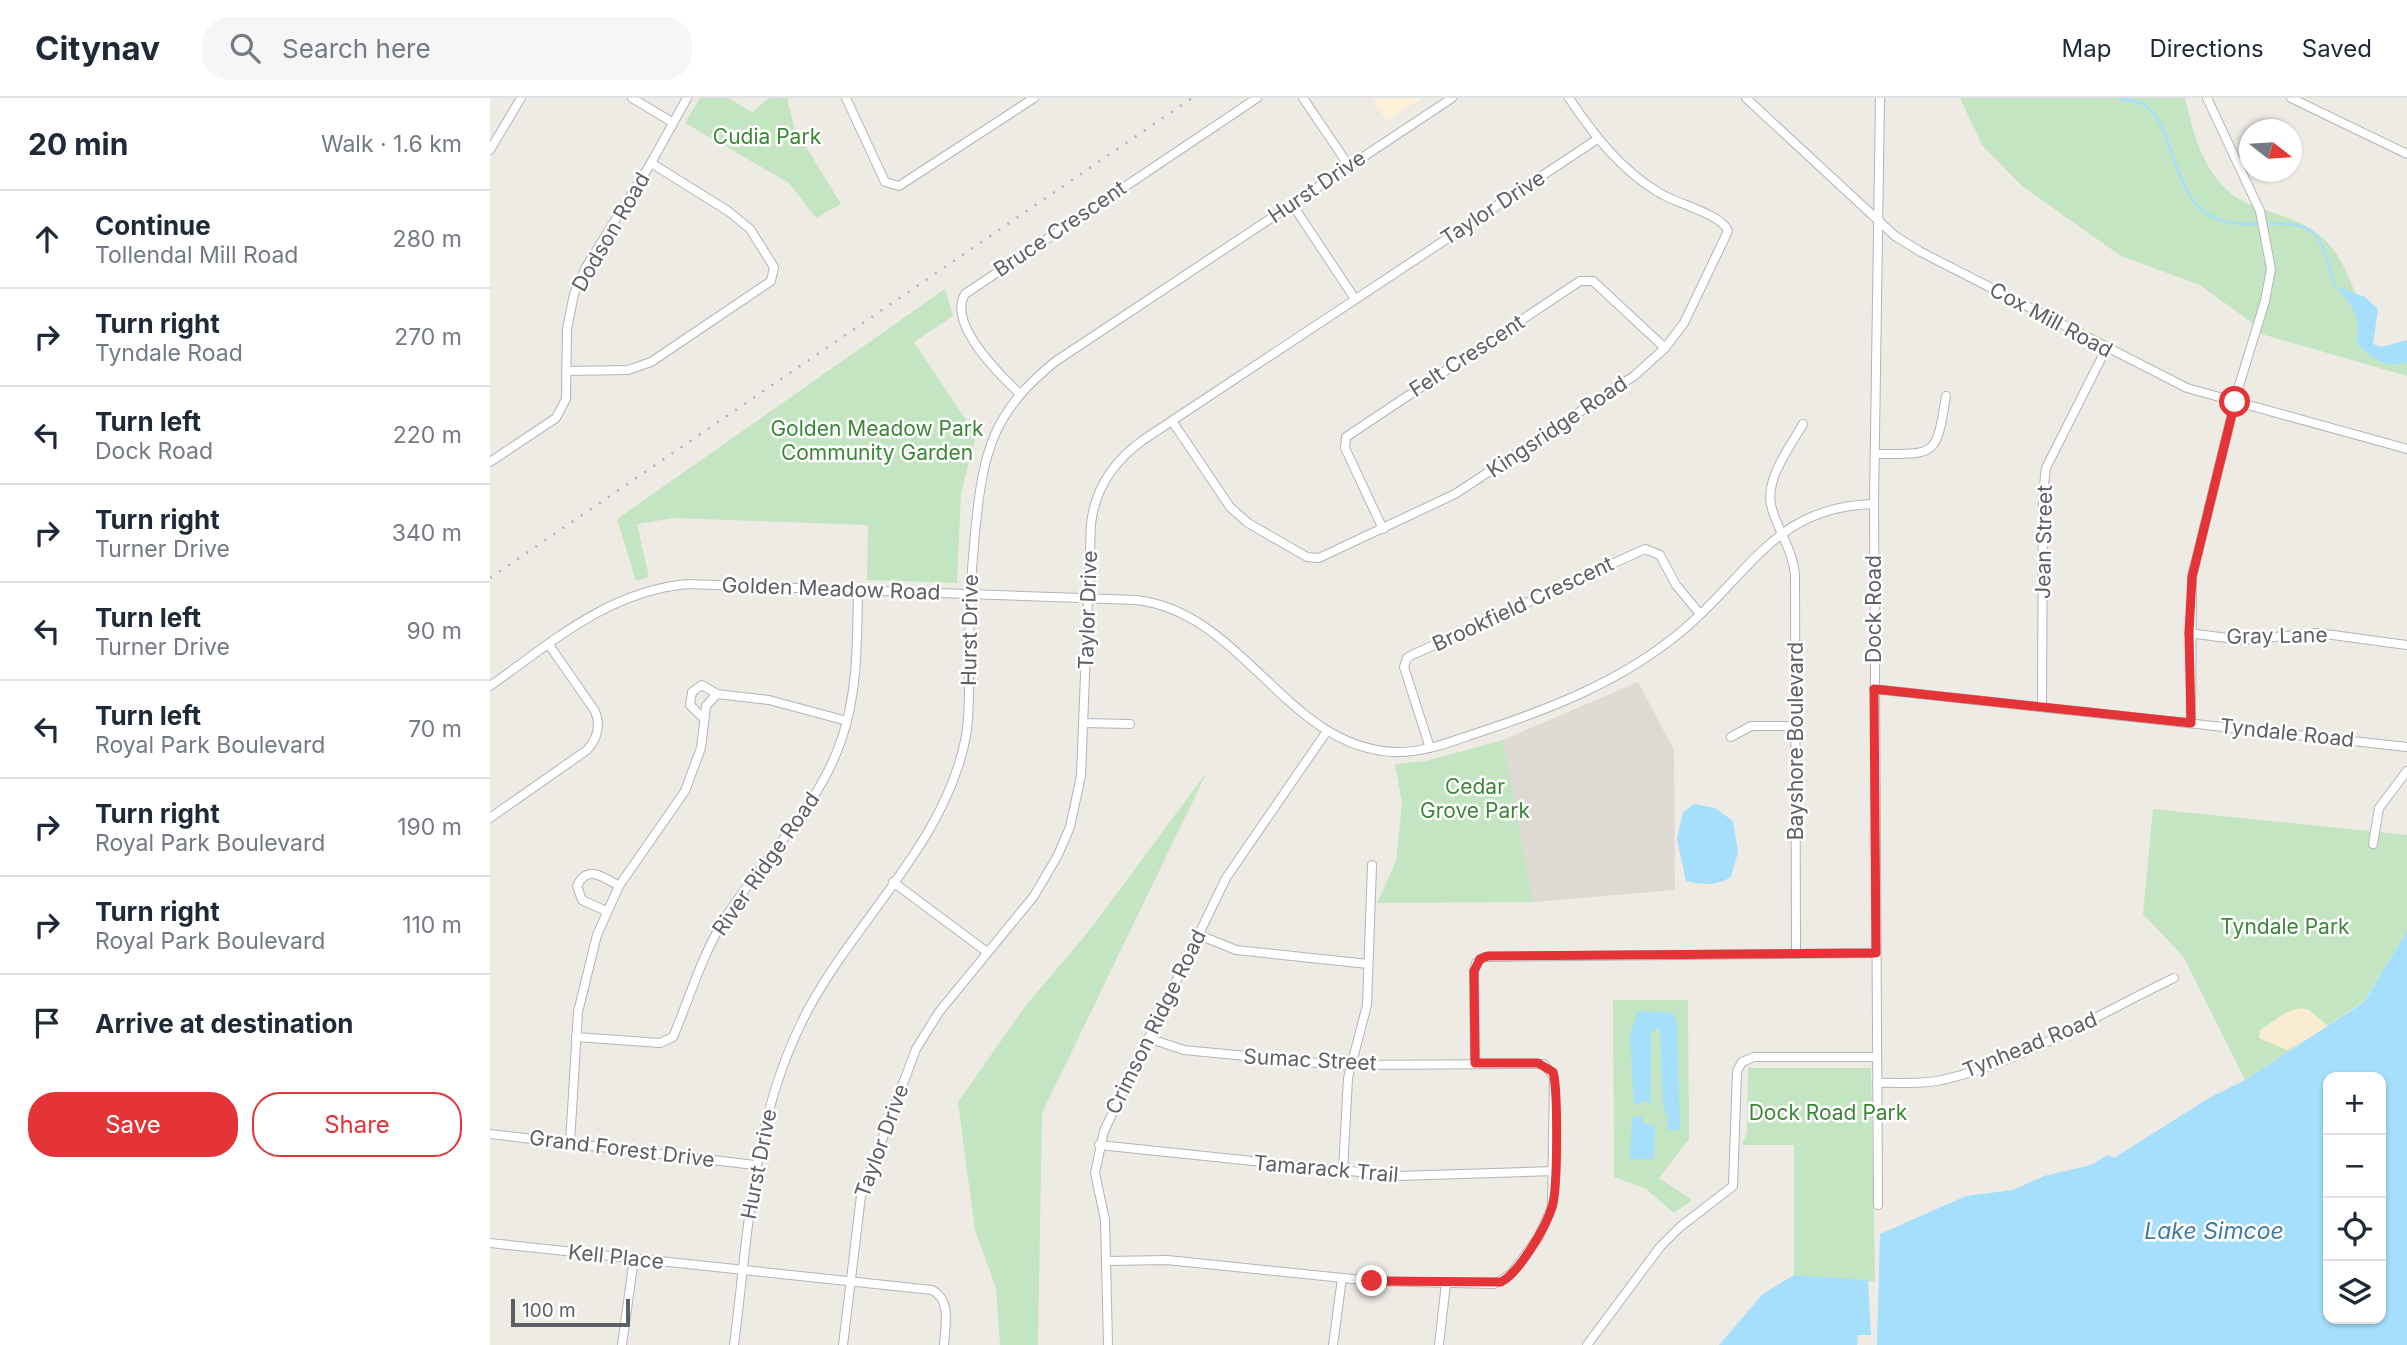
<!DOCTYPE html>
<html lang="en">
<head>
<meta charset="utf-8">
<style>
  :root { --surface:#fff; --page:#f6f6f7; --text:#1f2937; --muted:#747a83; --line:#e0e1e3; --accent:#e43438 }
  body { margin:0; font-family:Inter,sans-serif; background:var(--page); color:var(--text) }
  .controls { position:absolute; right:21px; bottom:21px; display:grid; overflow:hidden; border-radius:14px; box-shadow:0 2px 5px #0004 }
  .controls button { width:63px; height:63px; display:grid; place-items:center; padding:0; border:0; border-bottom:2px solid var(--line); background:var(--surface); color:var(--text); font:35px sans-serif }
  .compass { position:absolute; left:1749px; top:21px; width:63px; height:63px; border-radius:50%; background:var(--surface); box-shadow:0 2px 5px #0004; rotate:107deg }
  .scale { position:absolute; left:21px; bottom:18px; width:119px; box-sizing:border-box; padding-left:7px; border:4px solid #5c6064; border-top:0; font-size:19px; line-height:24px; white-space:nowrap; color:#5c6064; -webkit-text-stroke:5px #fff; paint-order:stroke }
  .stop { position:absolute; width:21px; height:21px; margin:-16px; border:5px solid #e43438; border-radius:50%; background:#fff }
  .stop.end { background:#e43438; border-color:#fff; box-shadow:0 2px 7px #0008 }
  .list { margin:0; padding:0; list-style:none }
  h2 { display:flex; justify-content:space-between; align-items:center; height:91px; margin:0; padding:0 28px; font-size:30px }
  h2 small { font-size:23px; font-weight:400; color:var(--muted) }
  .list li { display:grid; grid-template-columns:46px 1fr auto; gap:21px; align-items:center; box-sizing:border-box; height:98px; padding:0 28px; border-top:2px solid var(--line) }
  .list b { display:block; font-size:26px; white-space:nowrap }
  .list p { margin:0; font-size:23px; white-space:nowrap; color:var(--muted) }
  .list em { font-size:23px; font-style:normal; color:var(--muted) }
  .actions { display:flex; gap:14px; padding:21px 28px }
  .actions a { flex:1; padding:16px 0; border:2px solid var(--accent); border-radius:28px; text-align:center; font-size:24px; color:var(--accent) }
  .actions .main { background:var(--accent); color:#fff }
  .icon { flex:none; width:38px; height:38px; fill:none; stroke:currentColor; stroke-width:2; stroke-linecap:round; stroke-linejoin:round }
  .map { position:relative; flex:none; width:1917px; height:1247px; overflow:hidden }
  header { display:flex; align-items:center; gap:42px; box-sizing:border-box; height:98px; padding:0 35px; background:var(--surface); border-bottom:2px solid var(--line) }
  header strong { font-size:33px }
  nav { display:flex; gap:38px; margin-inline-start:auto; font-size:24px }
  .search { width:490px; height:63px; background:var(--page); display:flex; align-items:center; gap:18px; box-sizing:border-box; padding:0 24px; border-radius:28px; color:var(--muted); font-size:26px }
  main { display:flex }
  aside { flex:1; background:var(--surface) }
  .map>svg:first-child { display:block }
</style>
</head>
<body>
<header>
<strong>Citynav</strong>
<div class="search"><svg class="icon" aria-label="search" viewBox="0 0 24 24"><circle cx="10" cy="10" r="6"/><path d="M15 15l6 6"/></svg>Search here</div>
<nav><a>Map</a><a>Directions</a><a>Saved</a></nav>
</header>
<main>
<aside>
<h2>20 min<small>Walk · 1.6 km</small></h2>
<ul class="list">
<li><svg class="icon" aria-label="ahead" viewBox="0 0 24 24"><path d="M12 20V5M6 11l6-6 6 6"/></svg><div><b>Continue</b><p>Tollendal Mill Road</p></div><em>280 m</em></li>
<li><svg class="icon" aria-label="right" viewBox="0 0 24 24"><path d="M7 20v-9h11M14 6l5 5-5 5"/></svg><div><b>Turn right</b><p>Tyndale Road</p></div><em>270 m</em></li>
<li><svg class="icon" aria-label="left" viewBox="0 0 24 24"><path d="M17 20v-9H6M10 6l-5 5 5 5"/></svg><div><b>Turn left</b><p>Dock Road</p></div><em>220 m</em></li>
<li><svg class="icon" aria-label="right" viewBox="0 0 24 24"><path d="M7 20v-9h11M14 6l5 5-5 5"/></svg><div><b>Turn right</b><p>Turner Drive</p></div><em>340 m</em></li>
<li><svg class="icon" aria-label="left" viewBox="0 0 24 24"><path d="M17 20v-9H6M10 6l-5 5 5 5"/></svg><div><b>Turn left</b><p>Turner Drive</p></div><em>90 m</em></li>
<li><svg class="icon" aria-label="left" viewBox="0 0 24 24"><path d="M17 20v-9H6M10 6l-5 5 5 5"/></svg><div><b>Turn left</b><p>Royal Park Boulevard</p></div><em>70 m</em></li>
<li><svg class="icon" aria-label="right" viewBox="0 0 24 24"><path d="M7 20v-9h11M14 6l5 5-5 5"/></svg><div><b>Turn right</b><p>Royal Park Boulevard</p></div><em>190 m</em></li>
<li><svg class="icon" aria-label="right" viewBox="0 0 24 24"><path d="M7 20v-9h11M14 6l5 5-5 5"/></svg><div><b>Turn right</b><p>Royal Park Boulevard</p></div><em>110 m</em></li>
<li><svg class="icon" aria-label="arrive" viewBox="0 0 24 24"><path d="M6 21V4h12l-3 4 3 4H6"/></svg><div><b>Arrive at destination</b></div></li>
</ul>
<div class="actions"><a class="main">Save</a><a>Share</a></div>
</aside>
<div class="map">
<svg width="1917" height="1247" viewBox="0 0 1917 1247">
  <rect width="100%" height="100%" fill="#eeeae4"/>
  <!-- commercial -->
  <path fill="#fdf1da" d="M883,0H932L896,23Z"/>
  <!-- education -->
  <path fill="#ded9d2" d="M1148,584L1184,652L1185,792L1043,804L1013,642Z"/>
  <!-- green -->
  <g fill="#c4e5c1">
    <path d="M210,0H238L262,14L279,0H297L304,29L351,106L326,120L299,85L195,25Z"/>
    <path d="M1470,0H1695C1703,33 1711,67 1736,91C1749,104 1768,110 1784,115C1834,131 1848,149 1866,197L1846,189C1864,209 1871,218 1868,245C1883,262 1893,270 1917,265V278L1768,235L1761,224L1710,187L1631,158L1532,88L1492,47Z"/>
    <path d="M455,191L463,218L424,244L486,337L471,395L467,485L377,482L378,427L184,420L147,426L159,479L146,483L127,421Z"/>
    <path d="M1013,642L1043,804L887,805L906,763L912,705L905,666L936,663Z"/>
    <path d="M717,674L552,1015L548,1247H510L506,1190L485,1132L468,1004L537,906L598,834Z"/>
    <path d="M1663,711L1917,737V833L1874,903L1755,982L1693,858L1653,816Z"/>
    <path d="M1123,902H1198L1199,1041L1169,1080L1202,1102L1184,1115L1156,1091L1124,1079Z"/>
    <path d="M1258,970H1381L1385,1184L1304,1177V1047H1252L1257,1034Z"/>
  </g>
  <!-- sand -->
  <path fill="#f9ecd3" d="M1811,910L1819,912L1839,929L1797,952L1769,940L1770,932L1797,914Z"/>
  <!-- water -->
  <g fill="#a5dffc" fill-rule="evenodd">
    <path d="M1845,188L1875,199L1888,211L1883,246L1891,249L1917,242V265C1893,270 1883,262 1867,245C1871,217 1863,208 1845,188Z"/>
    <path d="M1204,706L1225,710L1243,723L1248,754L1241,779C1226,788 1213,787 1196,783L1187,741L1193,714Z"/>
    <path d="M1917,833V1247H1387L1390,1136L1476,1098L1523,1092L1554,1078L1601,1067L1618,1057L1624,1060L1719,1000L1755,982L1874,904ZM1891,979V1221H1838V979Z"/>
    <path d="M1148,913L1183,915L1187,923L1190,1032H1178V1019L1173,1009L1170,931L1163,932L1161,935V1006L1156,1003L1144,1007L1140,938Z"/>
    <path d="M1142,1018L1153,1019L1152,1024L1165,1028L1164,1061H1140Z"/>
    <path d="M1304,1177L1378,1182L1381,1237H1368L1367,1247H1229L1273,1196Z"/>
  </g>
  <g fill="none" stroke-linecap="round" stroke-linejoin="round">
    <!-- stream -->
    <path stroke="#a5dffc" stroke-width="2.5" d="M1630,0C1637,2 1649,3 1656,8C1681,25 1682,85 1711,111C1747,144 1809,107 1829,142C1837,155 1840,174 1845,188"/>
    <defs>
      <g id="minor">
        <path d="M142,0L182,24"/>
        <path d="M356,0L395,84L409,88L544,0"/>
        <path d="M813,0L859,68"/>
        <path d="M1256,0L1405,138L1431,154L1697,290L1917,351"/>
        <path d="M1801,0L1917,56"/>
        <path d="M0,52L31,0"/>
        <path d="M802,106L865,201"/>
        <path d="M76,273L138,272L161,264L281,183L284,169L260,131L238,113L161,65"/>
        <path d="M530,296C510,277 457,226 475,196L767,0"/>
        <path d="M682,323L740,409L758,425L817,459L829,460L965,396L1144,278L1175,250L1194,225L1238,133C1232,116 1184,105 1168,94C1130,71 1103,36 1079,0"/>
        <path d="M1385,356C1446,356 1446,360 1456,298"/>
        <path d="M0,364L66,320L76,301L77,231L84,196L96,169L161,65L197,0"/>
        <path d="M893,431L855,350L856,339L1090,183H1103L1175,250"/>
        <path d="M1699,535L1752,542L1828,535L1917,547"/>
        <path d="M0,588C64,543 117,494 197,486L646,502C754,514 796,650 905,654C933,655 960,644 987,635C1060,611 1133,583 1193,532C1261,475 1285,408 1384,406"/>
        <path d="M1384,591L1917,649"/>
        <path d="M1552,609L1553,396L1556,370L1616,251"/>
        <path d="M214,621L200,607L202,594L212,587L227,596L279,602L357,623"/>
        <path d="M594,625L640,626"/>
        <path d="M1701,625L1702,479L1748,291L1775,203L1781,171L1770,113L1717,0"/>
        <path d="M1241,639L1261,628H1305"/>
        <path d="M940,650L914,569L917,560L922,557L1155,451L1170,457L1186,487L1210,516"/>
        <path d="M0,720L97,652C107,641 111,627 105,613L59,547"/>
        <path d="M1883,746L1889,710L1917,673"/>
        <path d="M403,784L497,854"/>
        <path d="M116,813L92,802L87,788C97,766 113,779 129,788"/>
        <path d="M709,837L746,852L878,866"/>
        <path d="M1306,854L1305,477C1303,453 1289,434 1282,411C1273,383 1300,349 1313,326"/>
        <path d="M86,939L170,945L183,939C200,899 211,859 234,822C272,761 329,710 352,640C368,593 367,542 368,493"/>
        <path d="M985,965L984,873L986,865L994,859L1386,855"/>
        <path d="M1387,985C1407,984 1432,987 1452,982C1536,963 1608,916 1684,880"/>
        <path d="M0,1036L265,1067"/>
        <path d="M80,1045L88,914L107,837L129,788L195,693L211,650L216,608L227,596"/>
        <path d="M609,1047L908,1078L1064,1073"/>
        <path d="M853,1073L858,980L877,907L882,767"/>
        <path d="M1388,1107L1384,406L1390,0"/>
        <path d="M0,1145L442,1192C462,1202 455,1228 454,1247"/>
        <path d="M617,1163L677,1162L882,1183L1004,1186L1021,1176L1048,1140L1062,1109L1064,979L1054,966L848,967L694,952L658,940"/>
        <path d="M132,1247L144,1160"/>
        <path d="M244,1247C259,1131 262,1015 319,910C369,818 456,743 476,638C480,613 479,588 479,563C479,520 481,477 485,435C493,355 501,315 566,263L962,0"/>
        <path d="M353,1247L371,1098L426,951L449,914L544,798L568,757L580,729L591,678L601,426C605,390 624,363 653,342L1106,42"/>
        <path d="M618,1247L615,1122L605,1075L614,1033L736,780L837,633"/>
        <path d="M843,1247L852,1180"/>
        <path d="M949,1247L956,1185"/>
        <path d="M1097,1247L1170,1149L1190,1129L1243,1088L1247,973L1252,964L1264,959H1386"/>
      </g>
    </defs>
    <!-- minor casing -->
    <use href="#minor" stroke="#b1b5b8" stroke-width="10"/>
    <!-- minor -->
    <use href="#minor" stroke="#fff" stroke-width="8"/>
    <!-- rail -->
    <path stroke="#b2b3b4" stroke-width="2.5" stroke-dasharray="2 9" stroke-linecap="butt" d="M0,480L702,0"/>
  </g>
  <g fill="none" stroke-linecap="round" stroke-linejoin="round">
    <!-- route -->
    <path stroke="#e43438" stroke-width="9" d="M882,1183L1011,1184C1029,1175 1056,1129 1062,1109C1068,1092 1068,991 1063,974L1048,965H985L984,873L990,861L998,858L1386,855L1384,591L1701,625L1699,535L1702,479L1745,304"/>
  </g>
  <g text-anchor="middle" stroke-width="5" stroke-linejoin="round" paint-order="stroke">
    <!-- park labels -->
    <g font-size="21" fill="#3d8638" stroke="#fff">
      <text x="277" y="46">Cudia Park</text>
      <text x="387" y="338">Golden Meadow Park<tspan x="387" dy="24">Community Garden</tspan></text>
      <text x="985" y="696">Cedar<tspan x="985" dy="24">Grove Park</tspan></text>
      <text x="1795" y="836">Tyndale Park</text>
      <text x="1338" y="1022">Dock Road Park</text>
    </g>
    <!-- street labels -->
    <g font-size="21" fill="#5c6064" stroke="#fff">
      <text transform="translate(827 89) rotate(-34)" y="7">Hurst Drive</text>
      <text transform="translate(1003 110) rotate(-33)" y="7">Taylor Drive</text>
      <text transform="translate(570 131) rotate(-34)" y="7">Bruce Crescent</text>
      <text transform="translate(121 134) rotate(-60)" y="7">Dodson Road</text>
      <text transform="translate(1561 222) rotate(28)" y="7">Cox Mill Road</text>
      <text transform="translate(977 258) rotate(-33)" y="7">Felt Crescent</text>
      <text transform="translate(1067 329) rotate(-34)" y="7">Kingsridge Road</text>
      <text transform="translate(1554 444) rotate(-89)" y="7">Jean Street</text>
      <text transform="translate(341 491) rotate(2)" y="7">Golden Meadow Road</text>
      <text transform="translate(1033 506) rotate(-25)" y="7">Brookfield Crescent</text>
      <text transform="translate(1384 511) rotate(-90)" y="7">Dock Road</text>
      <text transform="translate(598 512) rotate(-88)" y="7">Taylor Drive</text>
      <text transform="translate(480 532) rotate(-89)" y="7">Hurst Drive</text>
      <text transform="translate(1787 538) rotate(-1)" y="7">Gray Lane</text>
      <text transform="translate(1797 635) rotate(6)" y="7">Tyndale Road</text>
      <text transform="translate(1306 643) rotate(-90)" y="7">Bayshore Boulevard</text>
      <text transform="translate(276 766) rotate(-55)" y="7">River Ridge Road</text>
      <text transform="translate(666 924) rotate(-64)" y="7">Crimson Ridge Road</text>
      <text transform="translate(1540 947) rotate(-22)" y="7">Tynhead Road</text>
      <text transform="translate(820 962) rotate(3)" y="7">Sumac Street</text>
      <text transform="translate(392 1043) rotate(-70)" y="7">Taylor Drive</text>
      <text transform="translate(132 1051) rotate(7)" y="7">Grand Forest Drive</text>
      <text transform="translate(269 1066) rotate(-79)" y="7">Hurst Drive</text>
      <text transform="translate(836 1071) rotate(5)" y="7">Tamarack Trail</text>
      <text transform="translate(126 1159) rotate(6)" y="7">Kell Place</text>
    </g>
    <!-- water labels -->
    <g font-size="23" font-style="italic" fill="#407ba5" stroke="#fff">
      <text x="1724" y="1141">Lake Simcoe</text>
    </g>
  </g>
</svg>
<div class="controls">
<button>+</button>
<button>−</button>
<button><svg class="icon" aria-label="locate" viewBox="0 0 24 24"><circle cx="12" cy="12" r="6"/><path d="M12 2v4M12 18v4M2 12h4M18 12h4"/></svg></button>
<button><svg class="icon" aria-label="layers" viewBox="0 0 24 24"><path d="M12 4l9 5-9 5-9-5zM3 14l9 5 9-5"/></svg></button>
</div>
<svg class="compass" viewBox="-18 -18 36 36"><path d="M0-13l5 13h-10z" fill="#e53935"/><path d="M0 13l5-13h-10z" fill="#747a83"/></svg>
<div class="scale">100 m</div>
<div class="stop" style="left:1745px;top:304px"></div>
<div class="stop end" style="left:882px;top:1183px"></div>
</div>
</main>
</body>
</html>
